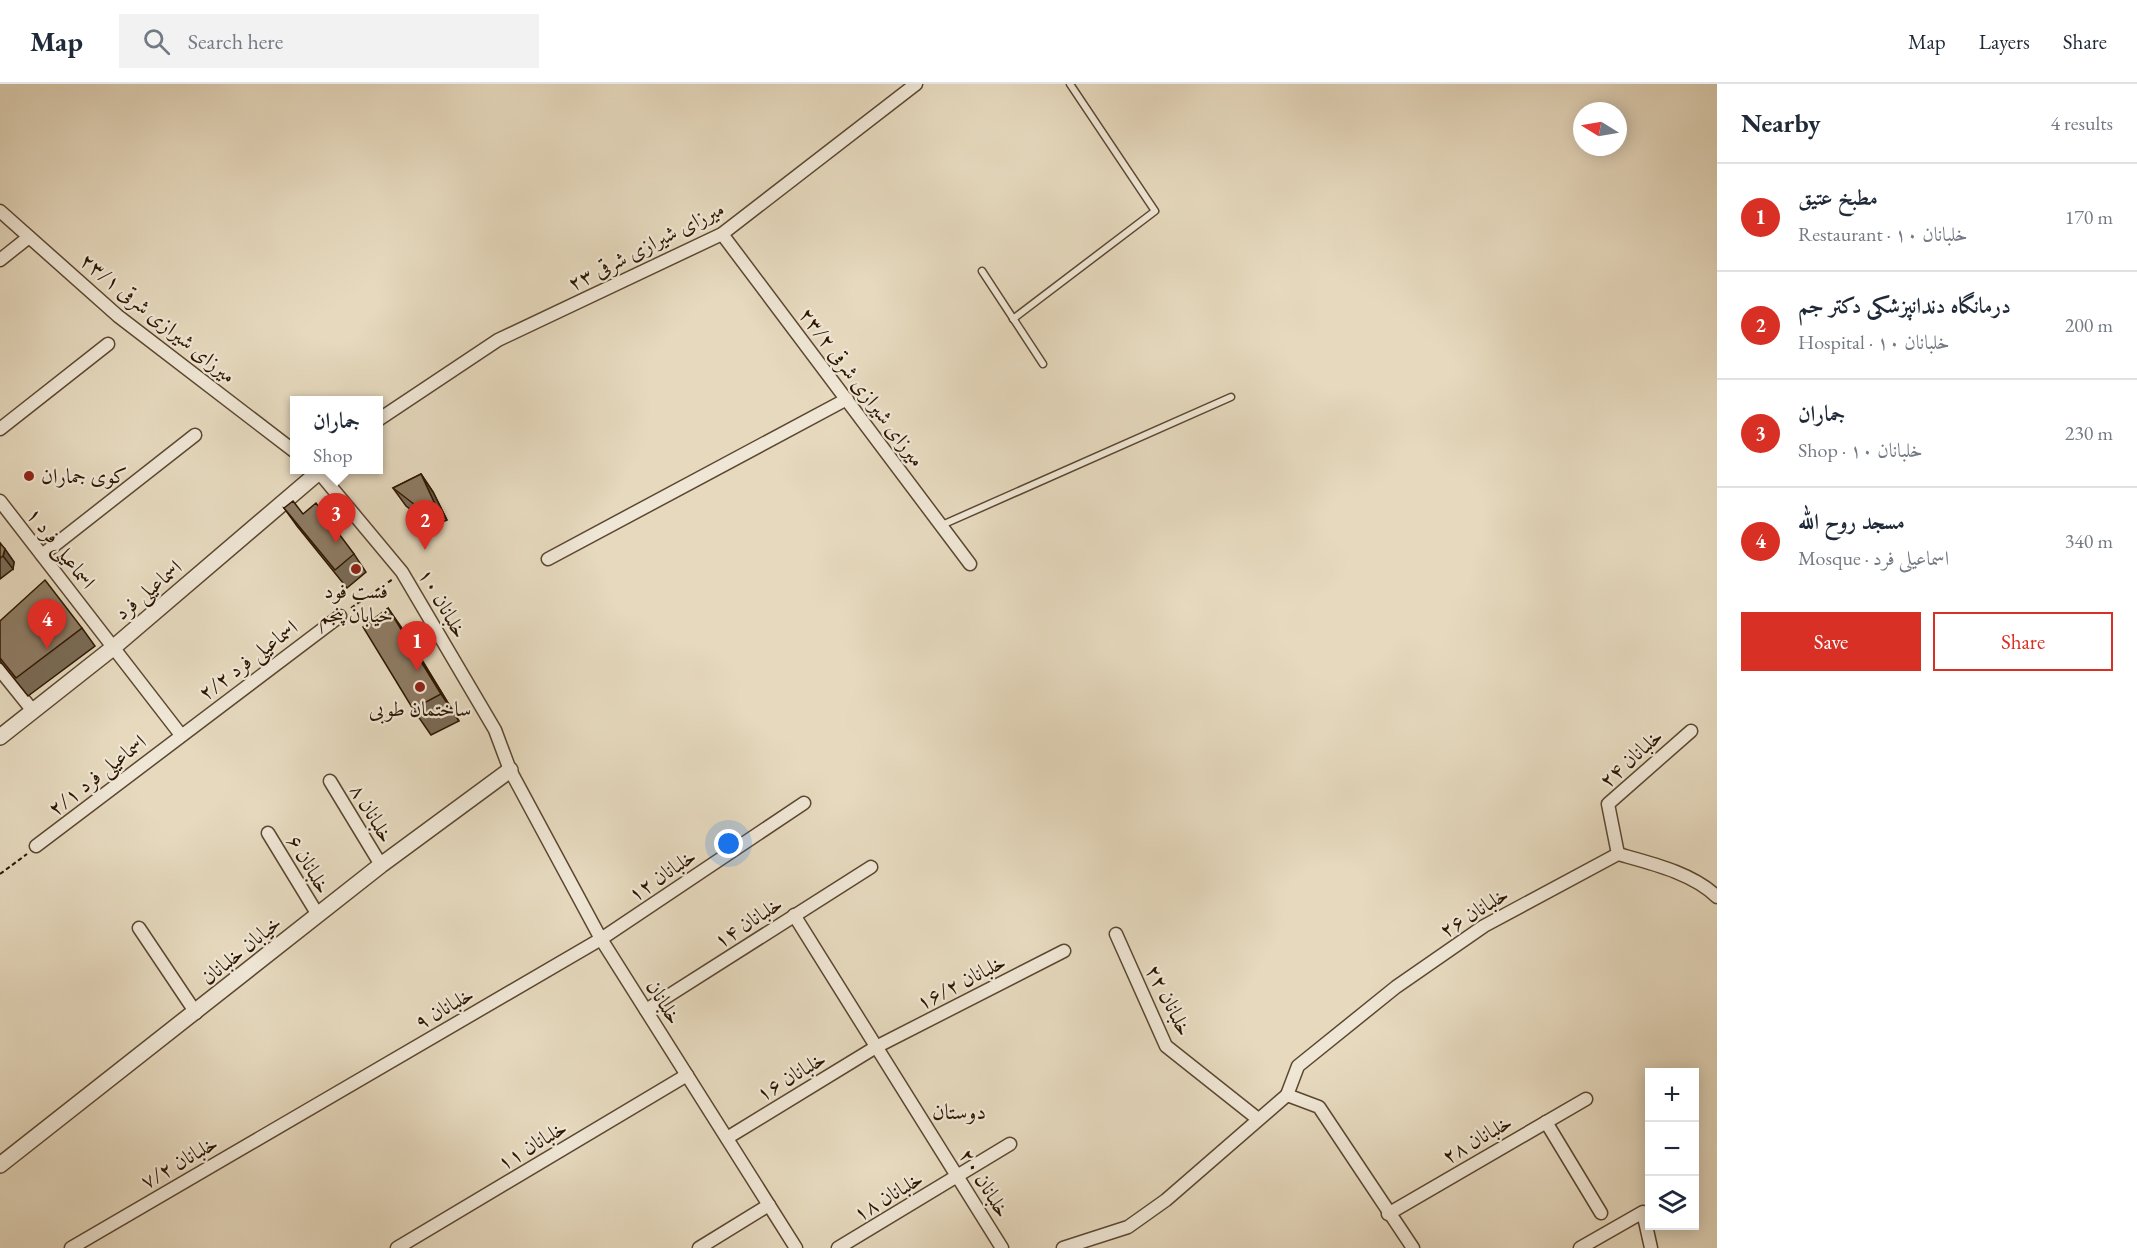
<!DOCTYPE html>
<html lang="en">
<head>
<meta charset="utf-8">
<style>
  :root { --surface:#fff; --page:#f2f2f3; --text:#1f2937; --muted:#747a83; --line:#e0e1e3; --accent:#d93025 }
  body { margin:0; font-family:"EB Garamond",Amiri,serif; background:var(--page); color:var(--text) }
  .controls { position:absolute; right:18px; bottom:18px; display:grid; overflow:hidden; border-radius:0px; box-shadow:0 3px 15px #0003 }
  .controls button { width:54px; height:54px; display:grid; place-items:center; padding:0; border:0; border-bottom:2px solid var(--line); background:var(--surface); color:var(--text); font:30px sans-serif }
  .compass { position:absolute; left:1573px; top:18px; width:54px; height:54px; border-radius:50%; background:var(--surface); box-shadow:0 3px 15px #0003; rotate:281deg }
  .you { position:absolute; left:729px; top:760px; width:21px; height:21px; margin:-15px; border:4px solid #fff; border-radius:50%; background:#1a73e8; box-shadow:0 0 0 9px #1a73e833 }
  .badge { display:grid; place-items:center; width:39px; height:39px; border-radius:50%; background:var(--accent); color:#fff; font-size:20px; font-weight:700 }
  .pin { position:absolute; translate:-50% -50px; filter:drop-shadow(0 2px 3px #0008) }
  .pin::after { content:''; position:absolute; top:32px; width:21px; height:18px; background:inherit; clip-path:polygon(0 0,100% 0,50% 100%) }
  .popup { position:absolute; left:290px; top:312px; width:93px; height:78px; box-sizing:border-box; display:grid; place-content:center; border-radius:0px; background:var(--surface); filter:drop-shadow(0 2px 4px #0005); font-size:20px; white-space:nowrap; color:var(--muted) }
  .popup b { font-size:22px; color:var(--text) }
  .popup::after { content:''; position:absolute; left:50%; top:100%; margin-left:-12px; border:12px solid transparent; border-top-color:var(--surface) }
  .list { margin:0; padding:0; list-style:none }
  h2 { display:flex; justify-content:space-between; align-items:center; height:78px; margin:0; padding:0 24px; font-size:26px }
  h2 small { font-size:20px; font-weight:400; color:var(--muted) }
  .list li { display:grid; grid-template-columns:39px 1fr auto; gap:18px; align-items:center; box-sizing:border-box; height:108px; padding:0 24px; border-top:2px solid var(--line) }
  .list b { display:block; font-size:22px; white-space:nowrap }
  .list p { margin:0; font-size:20px; white-space:nowrap; color:var(--muted) }
  .list em { font-size:20px; font-style:normal; color:var(--muted) }
  .actions { display:flex; gap:12px; padding:18px 24px }
  .actions a { flex:1; padding:14px 0; border:2px solid var(--accent); border-radius:0px; text-align:center; font-size:21px; color:var(--accent) }
  .actions .main { background:var(--accent); color:#fff }
  .icon { flex:none; width:33px; height:33px; fill:none; stroke:currentColor; stroke-width:2; stroke-linecap:round; stroke-linejoin:round }
  .map { position:relative; flex:none; width:1717px; height:1164px; overflow:hidden }
  header { display:flex; align-items:center; gap:36px; box-sizing:border-box; height:84px; padding:0 30px; background:var(--surface); border-bottom:2px solid var(--line) }
  header strong { font-size:28px }
  nav { display:flex; gap:33px; margin-inline-start:auto; font-size:21px }
  .search { width:420px; height:54px; background:var(--page); display:flex; align-items:center; gap:15px; box-sizing:border-box; padding:0 21px; border-radius:0px; color:var(--muted); font-size:22px }
  main { display:flex }
  aside { flex:1; background:var(--surface) }
  .map>svg:first-child { display:block }
</style>
</head>
<body>
<header>
<strong>Map</strong>
<div class="search"><svg class="icon" aria-label="search" viewBox="0 0 24 24"><circle cx="10" cy="10" r="6"/><path d="M15 15l6 6"/></svg>Search here</div>
<nav><a>Map</a><a>Layers</a><a>Share</a></nav>
</header>
<main>
<div class="map">
<svg width="1717" height="1164" viewBox="0 0 1717 1164">
  <rect width="100%" height="100%" fill="#e6d9be"/>
  <filter id="stains"><feTurbulence type="fractalNoise" baseFrequency=".00333" numOctaves="4"/><feColorMatrix values="0 0 0 0 .2 0 0 0 0 .09 0 0 0 0 .02 0 0 0 .5 -.17"/></filter>
  <radialGradient id="worn" r=".72"><stop offset=".6" stop-color="#630" stop-opacity="0"/><stop offset="1" stop-color="#630" stop-opacity=".3"/></radialGradient>
  <g fill="none" stroke-linecap="round" stroke-linejoin="round">
    <defs>
      <g id="service">
        <path d="M982,187L1043,280"/>
        <path d="M1013,235L1155,127L1070,0"/>
        <path d="M942,441L1231,313"/>
      </g>
      <g id="minor">
        <path d="M0,127L118,232L294,367"/>
        <path d="M722,150L970,480"/>
        <path d="M0,176L29,153"/>
        <path d="M378,336L498,256L722,150L916,0"/>
        <path d="M0,345L108,260"/>
        <path d="M317,386L402,488L495,646L510,686L601,855L796,1164"/>
        <path d="M0,417L181,651"/>
        <path d="M42,471L195,351"/>
        <path d="M548,475L847,315"/>
        <path d="M0,586L33,627"/>
        <path d="M330,697L381,781"/>
        <path d="M268,749L318,831"/>
        <path d="M36,762L340,532"/>
        <path d="M1618,770L1608,720L1691,647"/>
        <path d="M794,831L1002,1164"/>
        <path d="M139,844L196,929"/>
        <path d="M1116,850L1166,962L1258,1035"/>
        <path d="M646,926L871,783"/>
        <path d="M1287,1011L1298,982L1396,903L1484,842L1618,770C1650,779 1693,789 1717,813"/>
        <path d="M1546,1038L1601,1129"/>
        <path d="M727,1054L876,963L1064,867"/>
        <path d="M1388,1130L1586,1015"/>
        <path d="M71,1164L601,855L804,719"/>
        <path d="M397,1164L687,991"/>
        <path d="M699,1164L769,1121"/>
        <path d="M838,1164L1010,1060"/>
        <path d="M1063,1164L1128,1143L1166,1116L1287,1011L1319,1023L1413,1164"/>
        <path d="M1580,1164L1643,1128L1651,1164"/>
      </g>
      <g id="tertiary">
        <path d="M0,653L114,563L320,387"/>
        <path d="M0,1081L381,781L510,686"/>
      </g>
    </defs>
    <!-- service casing -->
    <use href="#service" stroke="#5b4730" stroke-width="9"/>
    <!-- minor casing -->
    <use href="#minor" stroke="#5b4730" stroke-width="15"/>
    <!-- tertiary casing -->
    <use href="#tertiary" stroke="#5b4730" stroke-width="18"/>
    <!-- path -->
    <g stroke="#2d1600" stroke-width="2" stroke-dasharray="4.5 3" stroke-linecap="butt">
      <path d="M351,524L393,495"/>
      <path d="M0,790L27,770"/>
    </g>
    <!-- service -->
    <use href="#service" stroke="#efe6d5" stroke-width="6"/>
    <!-- minor -->
    <use href="#minor" stroke="#efe6d5" stroke-width="12"/>
    <!-- tertiary -->
    <use href="#tertiary" stroke="#efe6d5" stroke-width="15"/>
  </g>
  <!-- wall -->
  <g fill="#796a55" stroke="#2d1600" stroke-width="1.5">
    <path d="M421,390L433,408L447,436L432,442L406,422L393,404Z"/>
    <path d="M284,424L303,430L354,470L366,488L347,504L297,442Z"/>
    <path d="M0,459L14,478L13,485L0,495Z"/>
    <path d="M0,537L82,544L95,562L28,612L0,577Z"/>
    <path d="M406,550L459,637L431,651L413,625Z"/>
  </g>
  <!-- shaded-wall -->
  <g fill="#635645" stroke="#2d1600" stroke-width="1.5">
    <path d="M421,390L433,408L447,436L434,418Z"/>
    <path d="M5,465L14,478L13,485L3,472Z"/>
    <path d="M388,524L406,550L459,637L441,610Z"/>
  </g>
  <!-- building -->
  <g fill="#8d7b63" stroke="#2d1600" stroke-width="1.5">
    <path d="M421,390L434,418L419,424L393,404Z"/>
    <path d="M293,417L303,430L316,419L354,470L335,486L284,424Z"/>
    <path d="M0,459L5,465L3,472L0,474Z"/>
    <path d="M45,496L82,544L16,594L0,574V537Z"/>
    <path d="M388,524L441,610L413,625L363,543Z"/>
  </g>
  <!-- markers -->
  <g fill="#8f2418" stroke="#efe6d5" stroke-width="2">
    <circle cx="29" cy="392" r="6"/>
    <circle cx="356" cy="485" r="6"/>
    <circle cx="420" cy="603" r="6"/>
  </g>
  <g text-anchor="middle" stroke-width="4.5" stroke-linejoin="round" paint-order="stroke">
    <!-- street labels -->
    <g font-size="21" fill="#2d1600" stroke="#efe6d5">
      <text transform="translate(646 162) rotate(-27)" y="7">۲۳ میرزای شیرازی شرقی</text>
      <text transform="translate(158 234) rotate(39)" y="7">۲۳/۱ میرزای شیرازی شرقی</text>
      <text transform="translate(862 303) rotate(53)" y="7">۲۳/۲ میرزای شیرازی شرقی</text>
      <text transform="translate(61 464) rotate(52)" y="7">۱ اسماعیلی فرد</text>
      <text transform="translate(148 506) rotate(-40)" y="7">اسماعیلی فرد</text>
      <text transform="translate(443 519) rotate(60)" y="7">۱۰ خلبانان</text>
      <text transform="translate(248 576) rotate(-37)" y="7">۲/۲ اسماعیلی فرد</text>
      <text transform="translate(1631 674) rotate(-42)" y="7">۲۴ خلبانان</text>
      <text transform="translate(97 691) rotate(-38)" y="7">۲/۱ اسماعیلی فرد</text>
      <text transform="translate(372 729) rotate(59)" y="7">۸ خلبانان</text>
      <text transform="translate(309 780) rotate(59)" y="7">۶ خلبانان</text>
      <text transform="translate(662 791) rotate(-34)" y="7">۱۲ خلبانان</text>
      <text transform="translate(1474 828) rotate(-32)" y="7">۲۶ خلبانان</text>
      <text transform="translate(748 838) rotate(-33)" y="7">۱۴ خلبانان</text>
      <text transform="translate(241 866) rotate(-39)" y="7">خیابان خلبانان</text>
      <text transform="translate(961 898) rotate(-27)" y="7">۱۶/۲ خلبانان</text>
      <text transform="translate(1169 916) rotate(63)" y="7">۲۲ خلبانان</text>
      <text transform="translate(664 918) rotate(58)" y="7">خلبانان</text>
      <text transform="translate(444 924) rotate(-30)" y="7">۹ خلبانان</text>
      <text transform="translate(791 992) rotate(-31)" y="7">۱۶ خلبانان</text>
      <text transform="translate(1477 1055) rotate(-30)" y="7">۲۸ خلبانان</text>
      <text transform="translate(532 1061) rotate(-31)" y="7">۱۱ خلبانان</text>
      <text transform="translate(179 1078) rotate(-30)" y="7">۷/۲ خلبانان</text>
      <text transform="translate(985 1099) rotate(58)" y="7">۲۰ خلبانان</text>
      <text transform="translate(888 1112) rotate(-31)" y="7">۱۸ خلبانان</text>
    </g>
    <!-- poi labels -->
    <g font-size="21" fill="#2d1600" stroke="#efe6d5">
      <text x="41" y="399" text-anchor="start">کوی جماران</text>
      <text x="356" y="514">فست فود<tspan x="356" dy="24">خیابان پنجم</tspan></text>
      <text x="420" y="632">ساختمان طوبی</text>
    </g>
    <!-- neighbourhood labels -->
    <g font-size="22" fill="#2d1600" stroke="#efe6d5">
      <text x="959" y="1035">دوستان</text>
    </g>
  </g>
  <rect width="100%" height="100%" filter="url(#stains)"/>
  <rect width="100%" height="100%" fill="url(#worn)"/>
</svg>
<div class="controls">
<button>+</button>
<button>−</button>
<button><svg class="icon" aria-label="layers" viewBox="0 0 24 24"><path d="M12 4l9 5-9 5-9-5zM3 14l9 5 9-5"/></svg></button>
</div>
<svg class="compass" viewBox="-18 -18 36 36"><path d="M0-13l5 13h-10z" fill="#e53935"/><path d="M0 13l5-13h-10z" fill="#747a83"/></svg>
<div class="you"></div>
<div class="pin badge" style="left:417px;top:587px">1</div>
<div class="pin badge" style="left:425px;top:466px">2</div>
<div class="pin badge" style="left:336px;top:459px">3</div>
<div class="popup"><b>جماران</b>Shop</div>
<div class="pin badge" style="left:47px;top:565px">4</div>
</div>
<aside>
<h2>Nearby<small>4 results</small></h2>
<ul class="list">
<li><span class="badge">1</span><div><b>مطبخ عتیق</b><p>Restaurant · ۱۰ خلبانان</p></div><em>170 m</em></li>
<li><span class="badge">2</span><div><b>درمانگاه دندانپزشکی دکتر جم</b><p>Hospital · ۱۰ خلبانان</p></div><em>200 m</em></li>
<li><span class="badge">3</span><div><b>جماران</b><p>Shop · ۱۰ خلبانان</p></div><em>230 m</em></li>
<li><span class="badge">4</span><div><b>مسجد روح الله</b><p>Mosque · اسماعیلی فرد</p></div><em>340 m</em></li>
</ul>
<div class="actions"><a class="main">Save</a><a>Share</a></div>
</aside>
</main>
</body>
</html>
